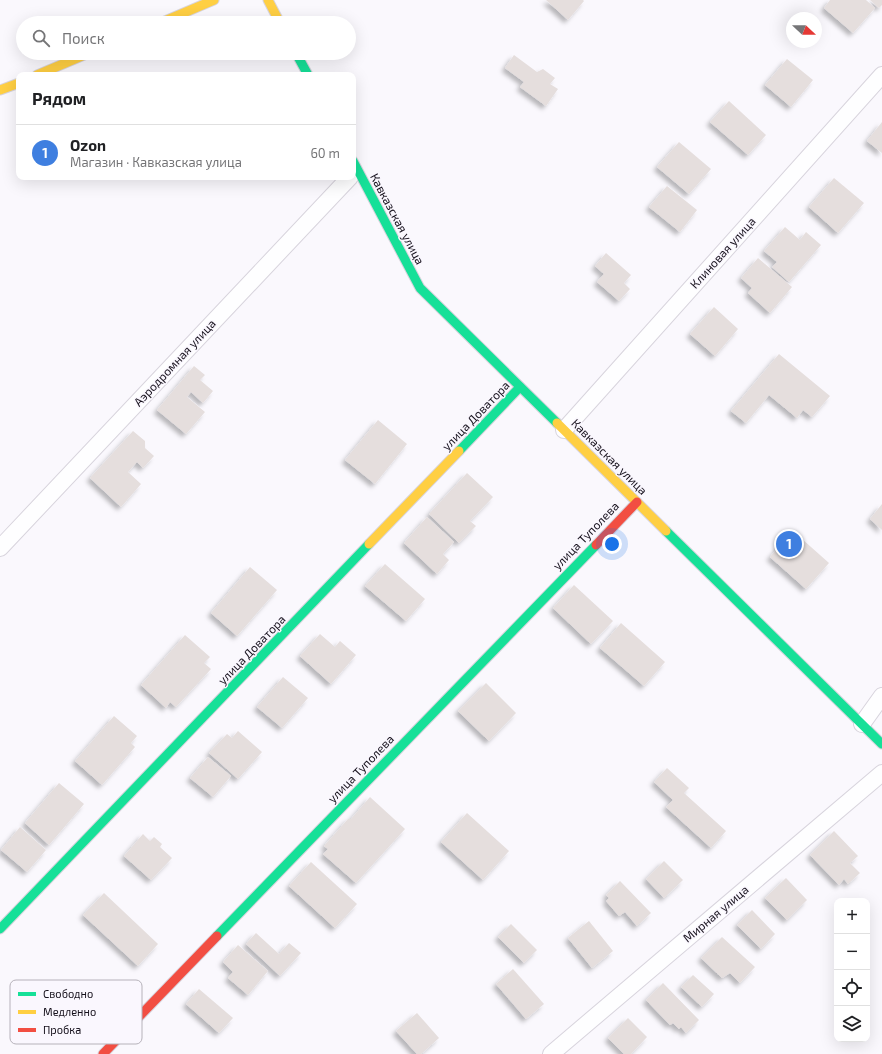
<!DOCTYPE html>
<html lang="ru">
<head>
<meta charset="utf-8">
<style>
  :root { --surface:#fff; --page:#f2f2f2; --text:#202124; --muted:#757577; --line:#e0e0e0; --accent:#2563eb }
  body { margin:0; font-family:"Exo 2",sans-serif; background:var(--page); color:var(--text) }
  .controls { position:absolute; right:12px; bottom:12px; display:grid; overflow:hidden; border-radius:8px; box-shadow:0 4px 16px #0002 }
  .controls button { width:36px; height:36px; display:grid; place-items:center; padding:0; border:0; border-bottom:1px solid var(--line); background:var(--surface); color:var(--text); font:20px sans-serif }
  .compass { position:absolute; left:786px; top:12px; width:36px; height:36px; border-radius:50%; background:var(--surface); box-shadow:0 4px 16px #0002; rotate:112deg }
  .you { position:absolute; left:612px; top:544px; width:14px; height:14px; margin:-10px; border:3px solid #fff; border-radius:50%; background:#1a73e8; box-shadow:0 0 0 6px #1a73e833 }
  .badge { display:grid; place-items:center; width:26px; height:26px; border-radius:50%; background:var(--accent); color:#fff; font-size:13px; font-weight:700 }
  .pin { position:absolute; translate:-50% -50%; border:2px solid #fff; box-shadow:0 1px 4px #0006 }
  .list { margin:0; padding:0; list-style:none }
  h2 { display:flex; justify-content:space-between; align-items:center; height:52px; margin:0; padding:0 16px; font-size:17px }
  h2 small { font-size:13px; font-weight:400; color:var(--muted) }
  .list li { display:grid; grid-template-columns:26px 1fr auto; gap:12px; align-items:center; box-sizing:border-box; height:56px; padding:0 16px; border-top:1px solid var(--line) }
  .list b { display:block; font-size:15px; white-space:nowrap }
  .list p { margin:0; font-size:13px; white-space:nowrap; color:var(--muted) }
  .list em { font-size:13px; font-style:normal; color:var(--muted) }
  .icon { flex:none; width:22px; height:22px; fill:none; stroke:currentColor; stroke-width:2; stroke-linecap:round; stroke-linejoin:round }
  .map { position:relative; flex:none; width:882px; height:1054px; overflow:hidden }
  .search { position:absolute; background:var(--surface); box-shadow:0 4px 16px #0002; left:16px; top:16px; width:340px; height:44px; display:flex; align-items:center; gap:10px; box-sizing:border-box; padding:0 14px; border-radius:22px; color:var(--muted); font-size:15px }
  .panel { position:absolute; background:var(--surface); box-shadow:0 4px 16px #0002; left:16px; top:72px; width:340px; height:108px; border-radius:8px }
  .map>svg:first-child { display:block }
</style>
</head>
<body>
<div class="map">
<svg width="882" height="1054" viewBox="0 0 882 1054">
  <defs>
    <filter id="shadow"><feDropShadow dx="-3.5" dy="3.5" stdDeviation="2" flood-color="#0004"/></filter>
  </defs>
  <rect width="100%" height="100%" fill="#faf8fd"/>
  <!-- building -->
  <g fill="#e5dedd" filter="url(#shadow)">
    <path d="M546,0H583L584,1L568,20Z"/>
    <path d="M830,0H866L875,8L853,33L824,8Z"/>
    <path d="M870,0H882V5L879,8Z"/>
    <path d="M514,55L537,72L543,69L555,78L550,84L558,89L546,106L520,87L524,82L505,68Z"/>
    <path d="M787,59L813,80L791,107L765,85Z"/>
    <path d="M729,101L766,135L748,155L710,122Z"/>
    <path d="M882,122V153L867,141Z"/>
    <path d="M679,142L711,169L689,194L657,167Z"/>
    <path d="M834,178L864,203L838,233L809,207Z"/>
    <path d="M667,186L697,210L680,232L649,207Z"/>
    <path d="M785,227L800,240L806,232L821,245L789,282L772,267L777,262L764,251Z"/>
    <path d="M606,253L631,275L624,283L630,289L619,301L597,282L604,274L595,266Z"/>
    <path d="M758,258L792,287L770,313L748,293L752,288L741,278Z"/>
    <path d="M714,307L738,329L715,356L690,334Z"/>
    <path d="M779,354L830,396L812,417L803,410L797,418L769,395L746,423L731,411Z"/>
    <path d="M194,366L205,375L200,380L213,391L203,403L191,392L187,397L205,412L186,434L157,410Z"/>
    <path d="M378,420L407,444L375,484L345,460Z"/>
    <path d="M133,431L145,441V448L154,456L143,468L137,462L128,472L141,484L121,507L90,478Z"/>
    <path d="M467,473L493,497L470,521L476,526L459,543L429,514Z"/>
    <path d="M882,504V530L870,519Z"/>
    <path d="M427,517L454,542L443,554L449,560L437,574L404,543Z"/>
    <path d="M793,531L829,563L806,589L770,557Z"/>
    <path d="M385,564L425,599L406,621L365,586Z"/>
    <path d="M250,567L277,590L237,636L211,613Z"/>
    <path d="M574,585L613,621L591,644L553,608Z"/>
    <path d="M621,623L665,662L644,686L600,648Z"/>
    <path d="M320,634L335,647L340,641L356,655L331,684L300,656Z"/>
    <path d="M185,635L210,657L204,663L211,669L176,707L170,702L166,708L141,685Z"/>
    <path d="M283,677L308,698L282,728L257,707Z"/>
    <path d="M486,683L516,713L489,741L458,711Z"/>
    <path d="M114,716L137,736L131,743L135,747L102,785L75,761Z"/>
    <path d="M238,731L262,752L238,779L209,753L227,734L232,738Z"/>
    <path d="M208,757L231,776L213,797L190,778Z"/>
    <path d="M667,768L689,788L684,793L726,831L711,848L666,807L673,800L654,782Z"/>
    <path d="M59,783L84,804L49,845L25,823Z"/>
    <path d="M370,797L405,829L356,883L323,854L328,849L324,846L348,819H351Z"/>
    <path d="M467,813L509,851L483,880L441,842Z"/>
    <path d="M20,827L46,850L27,872L1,850Z"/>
    <path d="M834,831L858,856L850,863L860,873L848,884L844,879L839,885L810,855Z"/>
    <path d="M143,834L150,841L154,837L162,844L160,847L172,858L151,880L124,856Z"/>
    <path d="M664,861L683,880L664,898L646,879Z"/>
    <path d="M311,862L357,904L335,928L289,886Z"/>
    <path d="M786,878L807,900L787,920L765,898Z"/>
    <path d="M620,881L651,913L637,926L625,912L619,916L606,901L609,898L606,895Z"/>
    <path d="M104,893L158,944L138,966L83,915Z"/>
    <path d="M752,910L775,934L761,949L737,925Z"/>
    <path d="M589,921L613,951L592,968L568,938Z"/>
    <path d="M511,924L537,950L524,963L498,937Z"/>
    <path d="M256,933L279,954L289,943L301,953L280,976L246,944Z"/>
    <path d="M722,937L755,967L740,983L730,973L722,978L701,958Z"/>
    <path d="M238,945L268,971L248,995L228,978L233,972L223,962Z"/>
    <path d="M513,969L544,1004L526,1019L496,984Z"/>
    <path d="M693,975L714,994L702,1007L681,987Z"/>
    <path d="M663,983L699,1020L686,1033L681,1027L679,1029L673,1023L670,1025L646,1000Z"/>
    <path d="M199,989L233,1018L219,1033L186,1004Z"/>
    <path d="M417,1013L439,1038L421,1054H417L396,1031Z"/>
    <path d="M628,1018L647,1037L631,1054H624L608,1038Z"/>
  </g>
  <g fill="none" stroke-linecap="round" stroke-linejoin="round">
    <defs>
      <g id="street">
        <path d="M564,430L882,75"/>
        <path d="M0,548L350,177"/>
        <path d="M862,724L882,696"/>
        <path d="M551,1054L882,773"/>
      </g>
      <g id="fast">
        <path d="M296,53L308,75"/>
        <path d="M353,161L420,288L557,423"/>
        <path d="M459,451L520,387"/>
        <path d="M666,531L882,744"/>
        <path d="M0,929L369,544"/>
        <path d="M217,936L596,545"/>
      </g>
      <g id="slow">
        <path d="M268,0L280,23"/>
        <path d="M160,23L214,0"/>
        <path d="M37,75L89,53"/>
        <path d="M0,90L19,83"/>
        <path d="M557,423L666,531"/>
        <path d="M369,544L459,451"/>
      </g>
      <g id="jam">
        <path d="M596,545L637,502"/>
        <path d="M103,1054L217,936"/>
      </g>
    </defs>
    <!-- street casing -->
    <use href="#street" stroke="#d8d4dd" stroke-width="18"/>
    <!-- fast casing -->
    <use href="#fast" stroke="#d8d4dd" stroke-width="11"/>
    <!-- slow casing -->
    <use href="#slow" stroke="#d8d4dd" stroke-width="11"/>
    <!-- jam casing -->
    <use href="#jam" stroke="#d8d4dd" stroke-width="11"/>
    <!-- street -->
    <use href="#street" stroke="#fefeff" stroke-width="16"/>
    <!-- fast -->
    <use href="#fast" stroke="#16e098" stroke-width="9"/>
    <!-- slow -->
    <use href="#slow" stroke="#ffcf43" stroke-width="9"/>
    <!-- jam -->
    <use href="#jam" stroke="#f24e42" stroke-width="9"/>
  </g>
  <g text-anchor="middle" stroke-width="3" stroke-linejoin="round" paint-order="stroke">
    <!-- street labels -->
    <g font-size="12" fill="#16111c" stroke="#faf7fe">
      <text transform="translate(397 219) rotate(62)" y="4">Кавказская улица</text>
      <text transform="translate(723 253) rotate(-48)" y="4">Клиновая улица</text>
      <text transform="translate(175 363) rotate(-47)" y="4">Аэродромная улица</text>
      <text transform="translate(476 416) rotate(-46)" y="4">улица Доватора</text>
      <text transform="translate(609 457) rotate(45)" y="4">Кавказская улица</text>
      <text transform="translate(586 536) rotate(-46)" y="4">улица Туполева</text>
      <text transform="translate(252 650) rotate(-46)" y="4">улица Доватора</text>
      <text transform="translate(361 769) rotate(-46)" y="4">улица Туполева</text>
      <text transform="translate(716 914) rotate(-40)" y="4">Мирная улица</text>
    </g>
  </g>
  <!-- legend -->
  <rect x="10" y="980" width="132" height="64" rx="6" fill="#faf7fe" stroke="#b6b2ba" stroke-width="1"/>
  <rect x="18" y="992" width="18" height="4" fill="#16e098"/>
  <rect x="18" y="1010" width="18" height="4" fill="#ffcf43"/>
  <rect x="18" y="1028" width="18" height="4" fill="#f24e42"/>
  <g font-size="11" fill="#16111c">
    <text x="43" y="998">Свободно</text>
    <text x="43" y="1016">Медленно</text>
    <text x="43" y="1034">Пробка</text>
  </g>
</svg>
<div class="controls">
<button>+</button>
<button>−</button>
<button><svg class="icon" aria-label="locate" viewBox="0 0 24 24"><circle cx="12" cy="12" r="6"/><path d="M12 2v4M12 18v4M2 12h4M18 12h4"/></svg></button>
<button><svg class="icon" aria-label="layers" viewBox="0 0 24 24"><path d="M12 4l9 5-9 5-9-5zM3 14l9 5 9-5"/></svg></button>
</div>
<svg class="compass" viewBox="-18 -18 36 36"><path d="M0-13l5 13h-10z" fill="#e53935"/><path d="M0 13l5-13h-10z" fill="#757577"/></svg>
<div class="you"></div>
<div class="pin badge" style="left:789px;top:544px;background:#3f7fe0">1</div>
<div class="search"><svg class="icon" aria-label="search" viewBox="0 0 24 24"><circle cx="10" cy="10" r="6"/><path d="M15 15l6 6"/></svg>Поиск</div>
<section class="panel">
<h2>Рядом<small></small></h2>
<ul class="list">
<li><span class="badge" style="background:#3f7fe0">1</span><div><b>Ozon</b><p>Магазин · Кавказская улица</p></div><em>60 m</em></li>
</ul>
</section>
</div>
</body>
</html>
